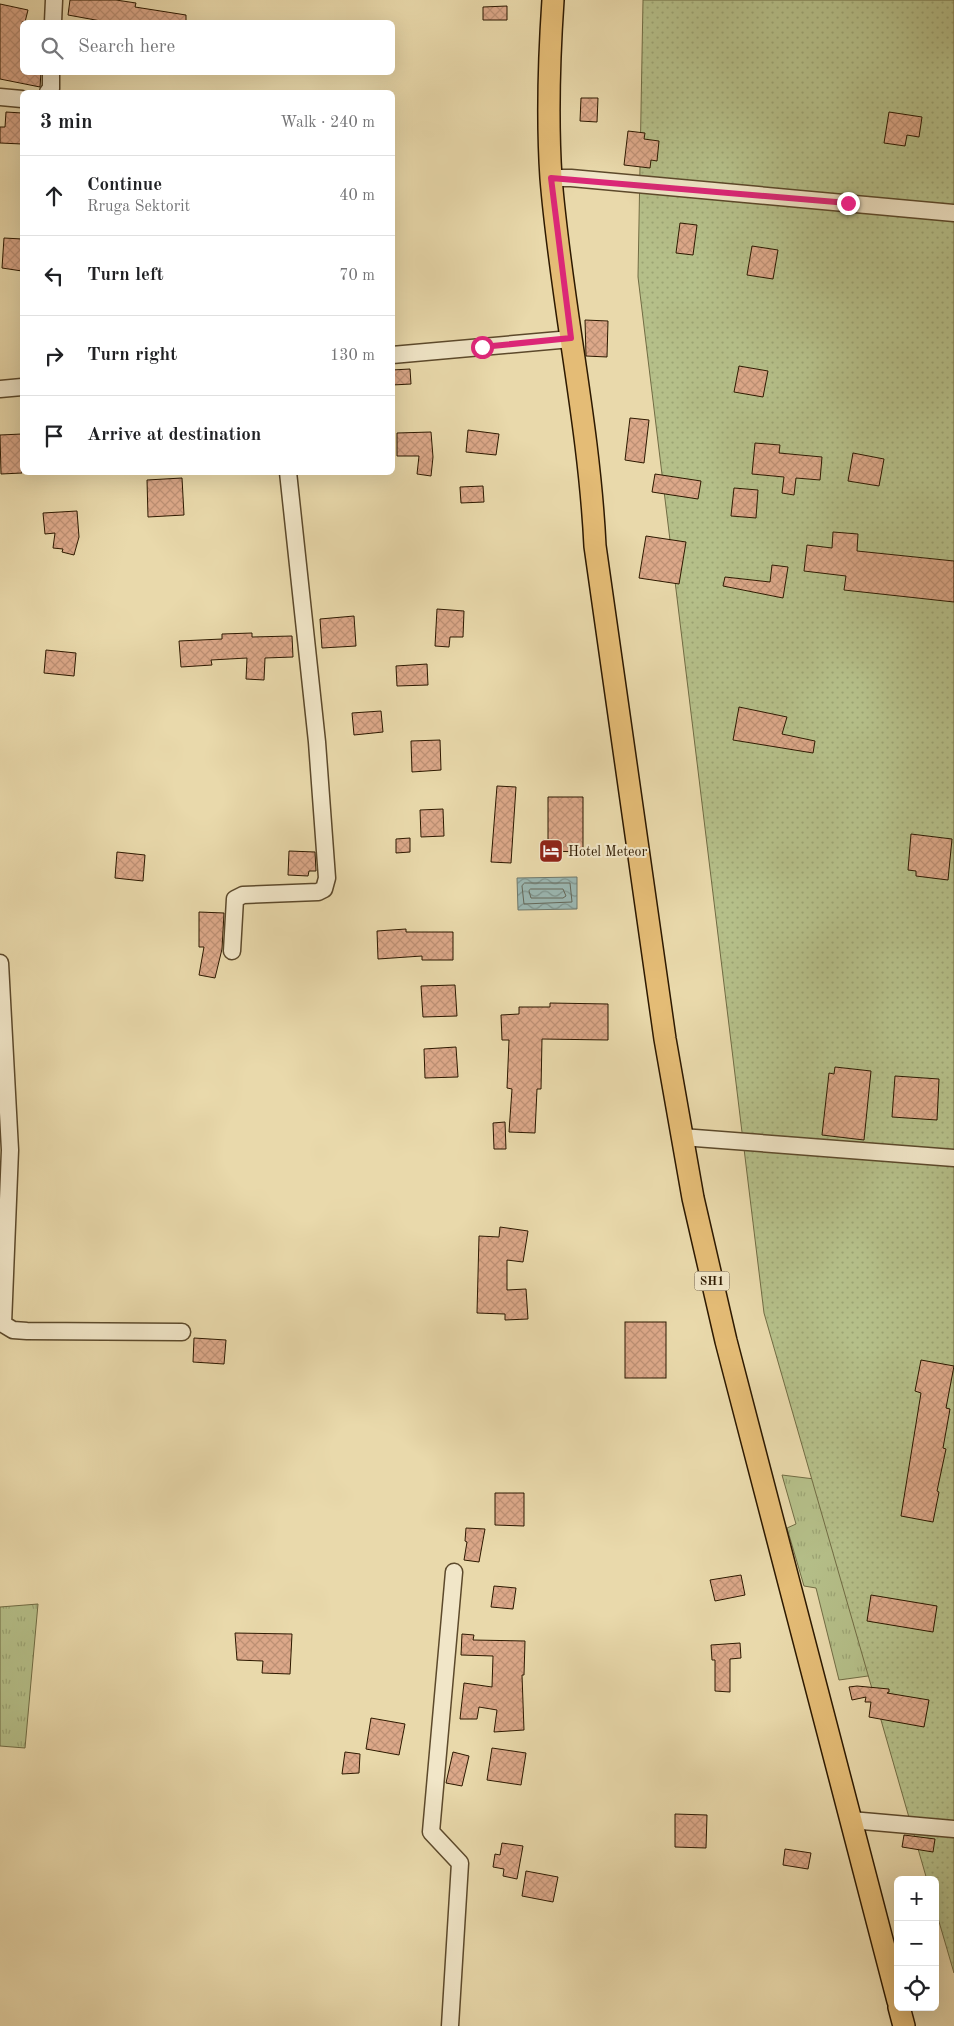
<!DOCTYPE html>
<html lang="en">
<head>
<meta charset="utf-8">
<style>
  :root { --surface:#fff; --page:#f2f2f2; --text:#202124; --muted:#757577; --line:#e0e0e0 }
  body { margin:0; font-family:"Old Standard TT",serif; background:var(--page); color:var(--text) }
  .controls { position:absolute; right:15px; bottom:15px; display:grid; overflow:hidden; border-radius:8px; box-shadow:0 5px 20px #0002 }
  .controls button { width:45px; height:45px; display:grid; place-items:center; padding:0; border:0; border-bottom:1px solid var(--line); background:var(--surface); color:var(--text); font:25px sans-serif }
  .stop { position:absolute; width:15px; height:15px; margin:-11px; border:4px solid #db2777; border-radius:50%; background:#fff }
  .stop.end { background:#db2777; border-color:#fff; box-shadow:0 1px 5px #0008 }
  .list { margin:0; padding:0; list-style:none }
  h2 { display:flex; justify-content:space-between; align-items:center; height:65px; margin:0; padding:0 20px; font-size:21px }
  h2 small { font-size:16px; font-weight:400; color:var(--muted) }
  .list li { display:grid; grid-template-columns:32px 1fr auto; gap:15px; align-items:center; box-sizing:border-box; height:80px; padding:0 20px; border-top:1px solid var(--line) }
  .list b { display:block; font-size:19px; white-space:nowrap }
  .list p { margin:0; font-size:16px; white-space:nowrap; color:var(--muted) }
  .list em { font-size:16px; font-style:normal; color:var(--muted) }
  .icon { flex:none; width:28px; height:28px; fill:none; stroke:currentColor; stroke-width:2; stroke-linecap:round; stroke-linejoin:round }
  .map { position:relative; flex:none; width:954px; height:2026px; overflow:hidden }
  .search { position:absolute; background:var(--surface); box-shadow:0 5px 20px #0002; left:20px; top:20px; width:375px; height:55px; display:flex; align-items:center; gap:12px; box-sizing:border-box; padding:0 18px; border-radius:8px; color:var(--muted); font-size:19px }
  .panel { position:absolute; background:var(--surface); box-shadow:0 5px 20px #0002; left:20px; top:90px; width:375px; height:385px; border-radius:8px }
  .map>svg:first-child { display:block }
</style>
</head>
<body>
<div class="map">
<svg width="954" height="2026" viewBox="0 0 954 2026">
  <defs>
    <pattern id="grass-tufts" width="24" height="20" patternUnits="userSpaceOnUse" patternTransform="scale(1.25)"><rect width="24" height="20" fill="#b5bf89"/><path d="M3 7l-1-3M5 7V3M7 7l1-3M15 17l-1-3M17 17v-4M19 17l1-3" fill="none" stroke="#9ca474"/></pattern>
    <pattern id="park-dots" width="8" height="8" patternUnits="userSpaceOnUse" patternTransform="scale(1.25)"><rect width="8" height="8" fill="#b5bf89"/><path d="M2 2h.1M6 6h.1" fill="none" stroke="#9ca474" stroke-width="1.8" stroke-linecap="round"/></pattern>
    <pattern id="water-waves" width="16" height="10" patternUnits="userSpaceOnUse" patternTransform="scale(1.25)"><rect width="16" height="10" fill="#9bb8b3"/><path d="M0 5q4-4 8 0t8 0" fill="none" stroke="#7f958f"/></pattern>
    <pattern id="building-cross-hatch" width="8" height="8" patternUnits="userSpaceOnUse" patternTransform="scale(1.25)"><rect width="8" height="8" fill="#dca889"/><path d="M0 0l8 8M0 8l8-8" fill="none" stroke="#bd9074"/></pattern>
  </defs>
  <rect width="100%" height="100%" fill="#e9d9ab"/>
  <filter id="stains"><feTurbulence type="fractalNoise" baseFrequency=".004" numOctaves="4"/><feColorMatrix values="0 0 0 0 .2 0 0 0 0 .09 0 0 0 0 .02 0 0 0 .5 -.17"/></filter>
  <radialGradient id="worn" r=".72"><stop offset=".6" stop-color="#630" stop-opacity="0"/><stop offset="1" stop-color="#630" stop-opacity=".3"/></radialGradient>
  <!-- grass -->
  <g fill="url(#grass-tufts)" stroke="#716c44">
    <path d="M782,1475L871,1486L933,1667L839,1680L816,1588L804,1586L787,1528L796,1524Z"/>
    <path d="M38,1604L25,1748L0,1746V1607Z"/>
  </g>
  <!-- park -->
  <path fill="url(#park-dots)" stroke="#716c44" d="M643,0H954V1973L935,1908V1880H927L764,1313L638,277Z"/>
  <!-- water -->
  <path fill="url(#water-waves)" stroke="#6f786b" d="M577,877V909L518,910L517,878Z"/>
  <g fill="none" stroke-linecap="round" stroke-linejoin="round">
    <!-- shore -->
    <g stroke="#64685a" stroke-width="1">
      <path d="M525,883H570L572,902L524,904L522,886Z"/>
      <path d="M531,889H563L566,896L563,898H531L529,891Z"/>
    </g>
  </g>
  <!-- building -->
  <g fill="url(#building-cross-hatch)" stroke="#2d1900">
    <path d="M70,0H116L136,3L135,7L186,15V22H101V21L68,15Z"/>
    <path d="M0,4L28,10L25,22H22V72H41L40,87L0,79Z"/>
    <path d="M507,6V20H483V7Z"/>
    <path d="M581,98H598L597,122L580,121Z"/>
    <path d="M6,112L22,113V144L0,143V127H5Z"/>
    <path d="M889,112L922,117L919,137L907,135L905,146L884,143Z"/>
    <path d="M628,131L645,133L644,139L659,141L657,161L651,160L650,168L624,165Z"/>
    <path d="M680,223L697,225L693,255L676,253Z"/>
    <path d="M4,238L22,239V271L2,268Z"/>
    <path d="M752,246L778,250L773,279L747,275Z"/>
    <path d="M585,320L608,321L607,357L586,356Z"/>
    <path d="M739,366L768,371L763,397L734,392Z"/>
    <path d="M410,369L411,384L392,385V370Z"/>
    <path d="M630,418L649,420L644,463L625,460Z"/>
    <path d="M468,430L499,434L496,455L466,452Z"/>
    <path d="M431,432L433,457L431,476L417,474L419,456H397V433Z"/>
    <path d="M22,434V473L1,474L0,435Z"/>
    <path d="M755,443L780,445L779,453L822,457L820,480L796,478L794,495L782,493L784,477L752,474Z"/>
    <path d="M853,453L884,459L879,486L848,481Z"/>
    <path d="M655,474L701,481L698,499L652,492Z"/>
    <path d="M182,478L184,515L148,517L147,480Z"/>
    <path d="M483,486L484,502L461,503L460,487Z"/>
    <path d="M734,488L758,490L756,518L731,516Z"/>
    <path d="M77,511L79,537L74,555L62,552L63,549L53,548L55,533L45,534L43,513Z"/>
    <path d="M833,532L858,534L857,551L954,561V602L844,590L846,576L804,571L807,545L832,548Z"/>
    <path d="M646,536L686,542L679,584L639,578Z"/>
    <path d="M772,565L788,567L783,598L723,586L725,577L770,582Z"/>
    <path d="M437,609L464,611L463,637H450L449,647L435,646Z"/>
    <path d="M354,616L356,646L322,648L320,619Z"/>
    <path d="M252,633V637L292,636L293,657L265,658L264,680L246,679L247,658L211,660L212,665L181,667L179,641L222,639V634Z"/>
    <path d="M46,650L76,653L74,676L44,673Z"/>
    <path d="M427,664L428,685L397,686L396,666Z"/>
    <path d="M739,707L787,717L782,734L815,741L813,753L733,740Z"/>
    <path d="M381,711L383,732L354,735L352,713Z"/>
    <path d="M440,740L441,770L412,772L411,741Z"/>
    <path d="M497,786L516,787L511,863L491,862Z"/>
    <path d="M548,797H583V852L548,851Z"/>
    <path d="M443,809L444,836L421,837L420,810Z"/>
    <path d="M911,834L952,839L948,880L916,876V871L908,870Z"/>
    <path d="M410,838V852L396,853V839Z"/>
    <path d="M289,851L315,852L316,871H309L308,876L288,875Z"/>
    <path d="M117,852L145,855L143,881L115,878Z"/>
    <path d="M199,912L224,913L222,949L215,978L199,975L204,947H199Z"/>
    <path d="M406,929V932H453V960H422V956L378,959L377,931Z"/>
    <path d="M455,985L457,1016L423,1017L421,986Z"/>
    <path d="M550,1003L608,1004V1040L542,1039L541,1089H537L535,1133L509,1132L512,1089L507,1088L509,1040H502L501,1015L519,1014V1007H550Z"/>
    <path d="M456,1047L458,1077L425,1078L424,1049Z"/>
    <path d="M835,1067L871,1071L864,1140L822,1135L829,1073L834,1074Z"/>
    <path d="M895,1076L939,1079L937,1120L892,1117Z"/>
    <path d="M505,1122L506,1149H494L493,1123Z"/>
    <path d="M500,1227L528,1231L523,1262L507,1260V1290L526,1289L528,1319L505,1320V1314L477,1313L479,1236L499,1237Z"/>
    <rect x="625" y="1322" width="41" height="56"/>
    <path d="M194,1338L226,1340L224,1364L193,1362Z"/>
    <path d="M921,1360L954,1366L946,1408L950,1409L943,1448L946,1449L937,1491L939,1492L933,1522L901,1516L921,1393L915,1391Z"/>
    <path d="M495,1493H524V1526L495,1525Z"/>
    <path d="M466,1528L485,1529L479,1562L464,1560L467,1542L465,1541Z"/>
    <path d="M741,1575L745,1595L715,1601L710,1580Z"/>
    <path d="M494,1586L516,1588L513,1609L491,1607Z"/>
    <path d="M871,1595L937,1606L933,1632L867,1621Z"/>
    <path d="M235,1633L292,1634L290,1674L262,1673L263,1661L237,1660Z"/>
    <path d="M462,1634L474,1635L473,1640L525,1641L524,1675H522L524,1730L494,1732L497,1710L479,1707L477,1719H460L464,1683L492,1687L493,1656L461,1655Z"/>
    <path d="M740,1643L741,1658L730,1659V1692L715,1691V1660H712L711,1645Z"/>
    <path d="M857,1686L889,1689V1692L887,1693L929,1700L924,1727L869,1717L871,1702H865L866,1697L852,1700L849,1687Z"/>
    <path d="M371,1718L405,1724L399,1755L366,1749Z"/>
    <path d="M492,1748L526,1753L521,1785L487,1780Z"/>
    <path d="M345,1752L360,1754L359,1773L342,1774Z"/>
    <path d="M453,1752L469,1756L462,1786L446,1783Z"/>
    <path d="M675,1814L707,1815L706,1848L675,1847Z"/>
    <path d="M904,1835L935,1839L933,1852L902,1847Z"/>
    <path d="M502,1843L523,1846L517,1879L503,1876L504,1869L493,1867L495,1854L500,1855Z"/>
    <path d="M785,1849L811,1853L808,1869L783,1865Z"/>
    <path d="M526,1871L558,1877L553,1902L522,1896Z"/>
  </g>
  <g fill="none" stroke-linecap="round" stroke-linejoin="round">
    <defs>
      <g id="minor">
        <path d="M53,22L54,0"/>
        <path d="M48,92L51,89V72"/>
        <path d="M0,97L22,99"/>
        <path d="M551,178H571L954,213"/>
        <path d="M392,355L571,339"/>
        <path d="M0,389L22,387"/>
        <path d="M232,951L235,899L243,895L318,892L324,889L327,878L317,742L288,472"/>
        <path d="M0,963L10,1150L3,1324L13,1330L27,1331L182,1332"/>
        <path d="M682,1137L954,1158"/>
        <path d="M851,1820L954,1829"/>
        <path d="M450,2026L460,1863L431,1832L454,1572"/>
      </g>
      <g id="major">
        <path d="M553,0C549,59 547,118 551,178C561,301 589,422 595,546L665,1039L693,1198L726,1341L898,2001"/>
        <path d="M899,2007L904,2026"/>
      </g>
    </defs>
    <!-- minor casing -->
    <use href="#minor" stroke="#5c492b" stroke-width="19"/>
    <!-- major casing -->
    <use href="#major" stroke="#2d1900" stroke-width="24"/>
    <!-- minor -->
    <use href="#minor" stroke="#f1e6c8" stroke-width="16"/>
    <!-- major -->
    <use href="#major" stroke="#e4bc76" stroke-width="21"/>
  </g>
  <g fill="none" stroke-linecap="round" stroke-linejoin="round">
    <!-- route -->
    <path stroke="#db2777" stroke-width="6" d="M482,347L571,338L551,178L848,203"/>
  </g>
  <!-- icons -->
  <defs>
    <symbol id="hotel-square" viewBox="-11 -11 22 22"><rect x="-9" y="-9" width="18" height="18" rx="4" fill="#8f2418" stroke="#f1e6c8"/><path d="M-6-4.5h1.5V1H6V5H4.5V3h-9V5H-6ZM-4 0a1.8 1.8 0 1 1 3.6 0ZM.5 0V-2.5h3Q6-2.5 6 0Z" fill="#fff"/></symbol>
  </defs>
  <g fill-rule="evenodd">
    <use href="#hotel-square" x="537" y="837" width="28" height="28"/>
  </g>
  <g text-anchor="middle" stroke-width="4" stroke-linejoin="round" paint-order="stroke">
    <!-- shield labels -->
    <rect fill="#f1e6c8" stroke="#68563c" stroke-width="1" x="694.5" y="1271.5" width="35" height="19" rx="4"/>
    <g font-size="12" font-weight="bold" fill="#2d1900">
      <text x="712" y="1285">SH1</text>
    </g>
    <!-- poi labels -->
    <g font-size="14" fill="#2d1900" stroke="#f1e6c8" text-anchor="start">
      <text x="568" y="856">Hotel Meteor</text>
    </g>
  </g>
  <rect width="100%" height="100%" filter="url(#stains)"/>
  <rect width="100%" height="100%" fill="url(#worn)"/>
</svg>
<div class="controls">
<button>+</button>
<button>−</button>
<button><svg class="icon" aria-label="locate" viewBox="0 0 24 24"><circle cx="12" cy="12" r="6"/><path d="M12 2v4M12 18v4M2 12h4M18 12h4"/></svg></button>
</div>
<div class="stop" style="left:482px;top:347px"></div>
<div class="stop end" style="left:848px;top:203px"></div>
<div class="search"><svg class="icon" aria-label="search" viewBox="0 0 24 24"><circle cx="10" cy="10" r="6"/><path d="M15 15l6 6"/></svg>Search here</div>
<section class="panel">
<h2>3 min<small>Walk · 240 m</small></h2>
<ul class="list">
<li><svg class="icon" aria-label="ahead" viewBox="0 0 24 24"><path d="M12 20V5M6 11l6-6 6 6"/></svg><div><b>Continue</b><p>Rruga Sektorit</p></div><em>40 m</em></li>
<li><svg class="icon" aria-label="left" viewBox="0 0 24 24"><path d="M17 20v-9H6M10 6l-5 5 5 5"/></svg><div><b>Turn left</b></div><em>70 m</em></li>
<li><svg class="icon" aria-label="right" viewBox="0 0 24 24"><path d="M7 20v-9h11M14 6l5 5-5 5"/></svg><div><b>Turn right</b></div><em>130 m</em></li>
<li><svg class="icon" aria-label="arrive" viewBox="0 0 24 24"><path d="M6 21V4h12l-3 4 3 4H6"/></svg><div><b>Arrive at destination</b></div></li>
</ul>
</section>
</div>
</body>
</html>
